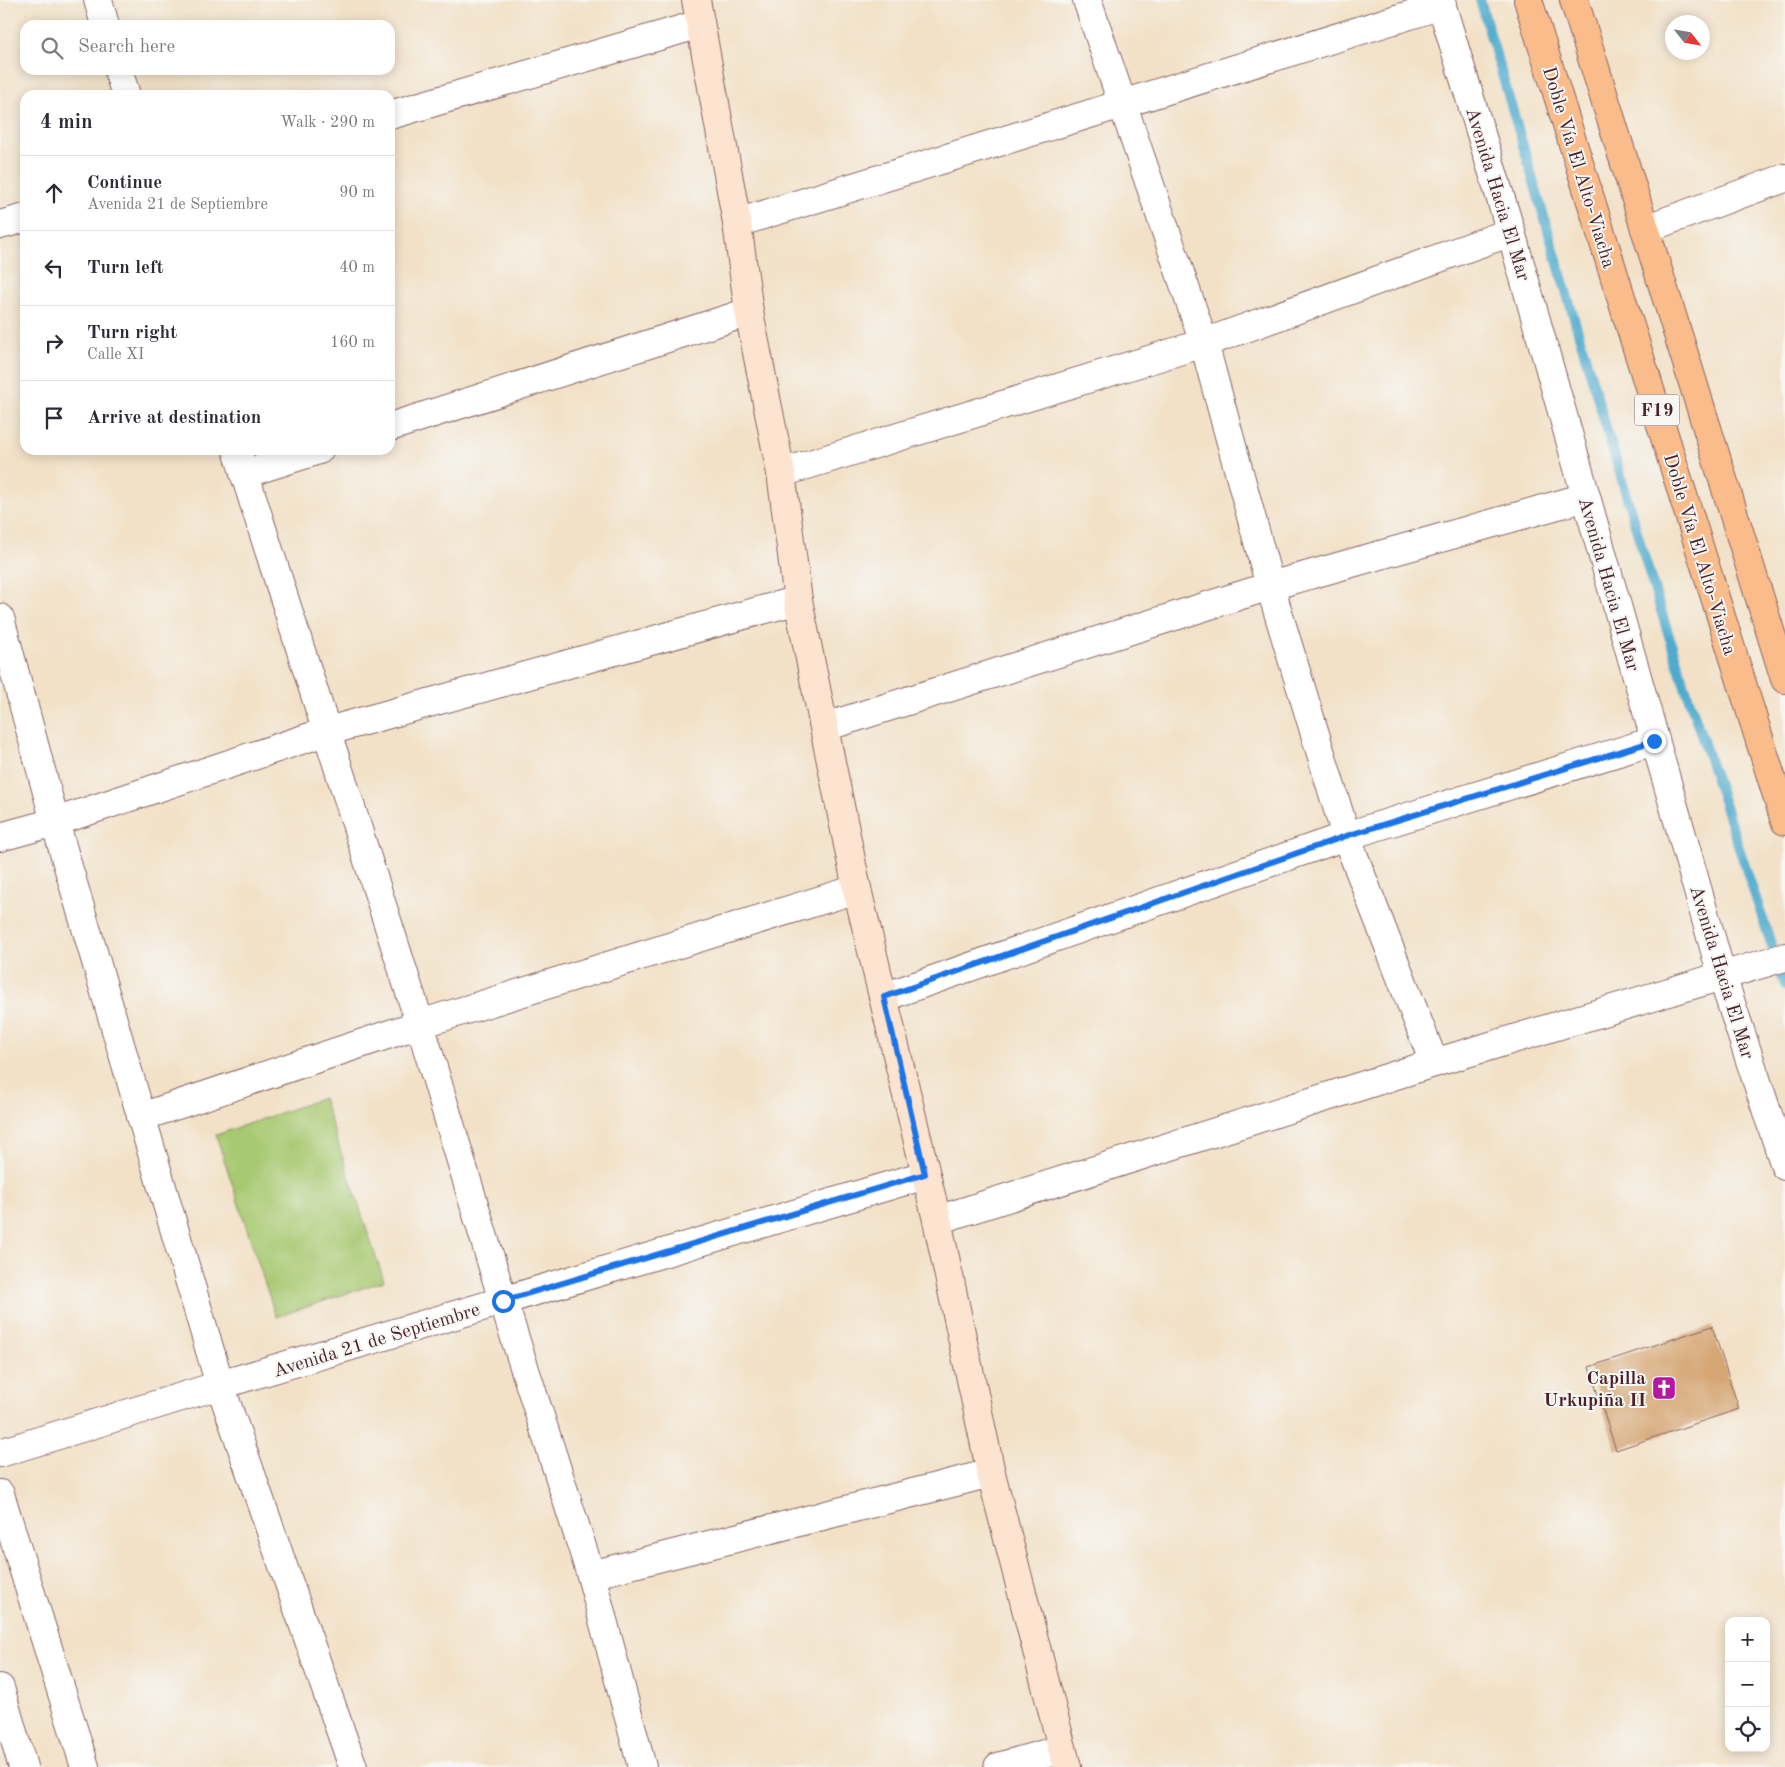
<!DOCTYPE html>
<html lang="en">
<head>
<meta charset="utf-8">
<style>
  :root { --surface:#fff; --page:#f7f7f7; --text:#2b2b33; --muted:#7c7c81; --line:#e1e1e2 }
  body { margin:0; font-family:"Old Standard TT",serif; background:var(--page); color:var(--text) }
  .controls { position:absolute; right:15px; bottom:15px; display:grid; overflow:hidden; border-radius:10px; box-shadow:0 2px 12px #0003 }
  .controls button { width:45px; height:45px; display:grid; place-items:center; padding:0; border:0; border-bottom:1px solid var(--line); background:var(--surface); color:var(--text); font:25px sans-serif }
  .compass { position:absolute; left:1665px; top:15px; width:45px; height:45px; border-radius:50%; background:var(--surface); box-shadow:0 2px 12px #0003; rotate:121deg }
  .stop { position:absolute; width:15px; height:15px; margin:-11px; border:4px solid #1a73e8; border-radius:50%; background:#fff }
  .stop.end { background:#1a73e8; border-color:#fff; box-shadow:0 1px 5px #0008 }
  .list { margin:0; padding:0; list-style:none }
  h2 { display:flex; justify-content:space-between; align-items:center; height:65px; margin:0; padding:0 20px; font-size:21px }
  h2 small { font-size:16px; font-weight:400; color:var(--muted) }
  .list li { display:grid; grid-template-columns:32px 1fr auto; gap:15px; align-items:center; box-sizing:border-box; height:75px; padding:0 20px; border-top:1px solid var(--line) }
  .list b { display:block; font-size:19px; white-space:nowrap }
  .list p { margin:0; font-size:16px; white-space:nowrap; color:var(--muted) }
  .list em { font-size:16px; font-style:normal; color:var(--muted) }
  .icon { flex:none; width:28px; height:28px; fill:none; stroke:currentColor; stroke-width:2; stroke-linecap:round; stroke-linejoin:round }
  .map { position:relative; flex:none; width:1785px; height:1767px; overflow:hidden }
  .search { position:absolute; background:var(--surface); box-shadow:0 2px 12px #0003; left:20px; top:20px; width:375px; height:55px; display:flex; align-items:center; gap:12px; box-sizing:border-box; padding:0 18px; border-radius:15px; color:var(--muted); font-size:19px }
  .panel { position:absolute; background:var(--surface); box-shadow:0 2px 12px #0003; left:20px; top:90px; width:375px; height:365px; border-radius:15px }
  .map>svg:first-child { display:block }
</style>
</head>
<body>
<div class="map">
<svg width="1785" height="1767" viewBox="0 0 1785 1767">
  <rect width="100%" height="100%" fill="#f6f6f2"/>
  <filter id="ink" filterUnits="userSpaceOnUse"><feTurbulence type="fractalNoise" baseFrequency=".02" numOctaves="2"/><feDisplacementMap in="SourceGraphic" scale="10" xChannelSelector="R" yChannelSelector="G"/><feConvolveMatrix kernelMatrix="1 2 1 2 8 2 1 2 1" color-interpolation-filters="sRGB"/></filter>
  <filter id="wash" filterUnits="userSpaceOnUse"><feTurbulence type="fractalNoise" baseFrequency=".0096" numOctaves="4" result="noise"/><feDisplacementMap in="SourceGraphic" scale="20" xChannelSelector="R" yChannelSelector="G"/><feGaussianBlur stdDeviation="1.12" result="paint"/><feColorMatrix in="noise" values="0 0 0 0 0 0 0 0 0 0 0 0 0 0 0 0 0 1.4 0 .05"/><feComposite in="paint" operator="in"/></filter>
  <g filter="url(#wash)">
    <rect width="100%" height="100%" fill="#f2e1c7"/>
    <!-- green -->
    <path fill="#a7c971" stroke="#78744e" d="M323,1098L384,1281L276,1317L216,1135Z"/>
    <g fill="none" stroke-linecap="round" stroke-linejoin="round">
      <!-- stream -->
      <path stroke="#50abce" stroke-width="10" d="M1480,0L1651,579L1688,696L1785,985"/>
    </g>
    <g id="blocks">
      <!-- building -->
      <path fill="#d6a675" d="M1712,1326L1739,1409L1616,1450L1589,1367Z"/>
    </g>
  </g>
  <g filter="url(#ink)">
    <use href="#blocks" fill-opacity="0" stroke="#856362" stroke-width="1"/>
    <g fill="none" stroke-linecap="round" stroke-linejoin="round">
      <defs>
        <g id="street">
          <path d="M98,0L105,25"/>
          <path d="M1087,0L1204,343L1270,586L1346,836L1434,1063"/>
          <path d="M1440,0L1511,232L1722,976L1785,1166"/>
          <path d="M118,70L126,95"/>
          <path d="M390,115L700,24"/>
          <path d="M737,223L1442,5"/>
          <path d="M0,225L25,218"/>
          <path d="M1645,229L1785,178"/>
          <path d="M390,427L749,312"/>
          <path d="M237,450L420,1024L503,1301L591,1575L642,1767"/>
          <path d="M781,473L1204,343L1511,232"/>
          <path d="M244,474L319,450"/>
          <path d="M0,618L55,822L220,1385L353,1767"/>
          <path d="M825,727L1270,586L1586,497"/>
          <path d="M0,837L55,822L328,731L798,600"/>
          <path d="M884,997L1346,836L1654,741"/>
          <path d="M141,1117L420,1024L857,889"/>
          <path d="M937,1220L1434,1063L1785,957"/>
          <path d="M0,1453L220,1385L925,1175"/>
          <path d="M0,1494L85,1767"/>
          <path d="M591,1575L991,1473"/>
          <path d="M0,1688L23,1767"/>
          <path d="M998,1767L1062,1749"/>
        </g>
        <path id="secondary" d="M696,0L737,223L749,312L781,473L798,600L857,889L937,1220L991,1473L1067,1767"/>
        <g id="highway">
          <path d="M1528,0L1785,821"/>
          <path d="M1574,0L1785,679"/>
        </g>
      </defs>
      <!-- street casing -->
      <use href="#street" stroke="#856362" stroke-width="30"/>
      <!-- secondary casing -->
      <use href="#secondary" stroke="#856362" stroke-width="30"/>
      <!-- highway casing -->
      <use href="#highway" stroke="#856362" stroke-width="30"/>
      <!-- street -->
      <use href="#street" stroke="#fff" stroke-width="28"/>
      <!-- secondary -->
      <use href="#secondary" stroke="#fde4d1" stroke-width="28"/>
      <!-- highway -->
      <use href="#highway" stroke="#fabc8b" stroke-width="28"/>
    </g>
  </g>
  <g fill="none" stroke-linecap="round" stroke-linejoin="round" filter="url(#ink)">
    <!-- route -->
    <path stroke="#1a73e8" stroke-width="6" d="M503,1301L925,1174L884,997L1346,836L1654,741"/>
  </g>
  <!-- icons -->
  <defs>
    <symbol id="church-square" viewBox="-11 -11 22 22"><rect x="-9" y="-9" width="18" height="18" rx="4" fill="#b5179e" stroke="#f6f6f2"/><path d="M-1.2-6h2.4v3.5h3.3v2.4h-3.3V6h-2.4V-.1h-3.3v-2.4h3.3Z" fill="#fff"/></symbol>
  </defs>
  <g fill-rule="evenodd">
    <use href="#church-square" x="1650" y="1374" width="28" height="28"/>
  </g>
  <g text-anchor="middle" stroke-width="4" stroke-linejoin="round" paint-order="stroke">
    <!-- shield labels -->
    <rect fill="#f6f6f2" stroke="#7e6067" stroke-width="1" x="1634.5" y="394.5" width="45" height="31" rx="4"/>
    <g font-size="18" font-weight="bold" fill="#4a1f2b">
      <text x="1657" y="416">F19</text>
    </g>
    <!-- street labels -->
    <g font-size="19" fill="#4a1f2b" stroke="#f6f6f2">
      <text transform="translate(1580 167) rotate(73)" y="7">Doble Vía El Alto-Viacha</text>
      <text transform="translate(1499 194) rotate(73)" y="7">Avenida Hacia El Mar</text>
      <text transform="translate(1701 554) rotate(73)" y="7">Doble Vía El Alto-Viacha</text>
      <text transform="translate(1610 584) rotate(74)" y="7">Avenida Hacia El Mar</text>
      <text transform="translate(1723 972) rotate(73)" y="7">Avenida Hacia El Mar</text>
      <text transform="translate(376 1339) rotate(-17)" y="7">Avenida 21 de Septiembre</text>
    </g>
    <!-- poi labels -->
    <g font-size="19" font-weight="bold" fill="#4a1f2b" stroke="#f6f6f2" text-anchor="end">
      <text x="1646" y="1384">Capilla<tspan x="1646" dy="22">Urkupiña II</tspan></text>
    </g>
  </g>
</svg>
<div class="controls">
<button>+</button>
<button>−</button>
<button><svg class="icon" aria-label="locate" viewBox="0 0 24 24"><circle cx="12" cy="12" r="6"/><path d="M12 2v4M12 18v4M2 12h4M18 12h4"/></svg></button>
</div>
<svg class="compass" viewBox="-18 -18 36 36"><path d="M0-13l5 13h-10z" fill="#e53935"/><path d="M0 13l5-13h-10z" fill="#7c7c81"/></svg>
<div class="stop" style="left:503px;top:1301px"></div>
<div class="stop end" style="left:1654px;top:741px"></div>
<div class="search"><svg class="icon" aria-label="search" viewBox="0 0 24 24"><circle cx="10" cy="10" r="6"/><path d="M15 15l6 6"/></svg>Search here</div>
<section class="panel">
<h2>4 min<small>Walk · 290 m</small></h2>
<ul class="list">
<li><svg class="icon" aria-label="ahead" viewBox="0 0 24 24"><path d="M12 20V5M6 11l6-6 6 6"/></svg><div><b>Continue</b><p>Avenida 21 de Septiembre</p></div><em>90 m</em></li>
<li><svg class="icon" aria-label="left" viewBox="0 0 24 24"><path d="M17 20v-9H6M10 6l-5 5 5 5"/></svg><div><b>Turn left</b></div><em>40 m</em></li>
<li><svg class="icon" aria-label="right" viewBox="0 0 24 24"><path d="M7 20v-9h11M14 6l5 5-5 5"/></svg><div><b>Turn right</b><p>Calle XI</p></div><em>160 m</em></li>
<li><svg class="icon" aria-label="arrive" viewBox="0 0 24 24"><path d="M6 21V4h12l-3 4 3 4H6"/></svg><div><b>Arrive at destination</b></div></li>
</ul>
</section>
</div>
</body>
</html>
